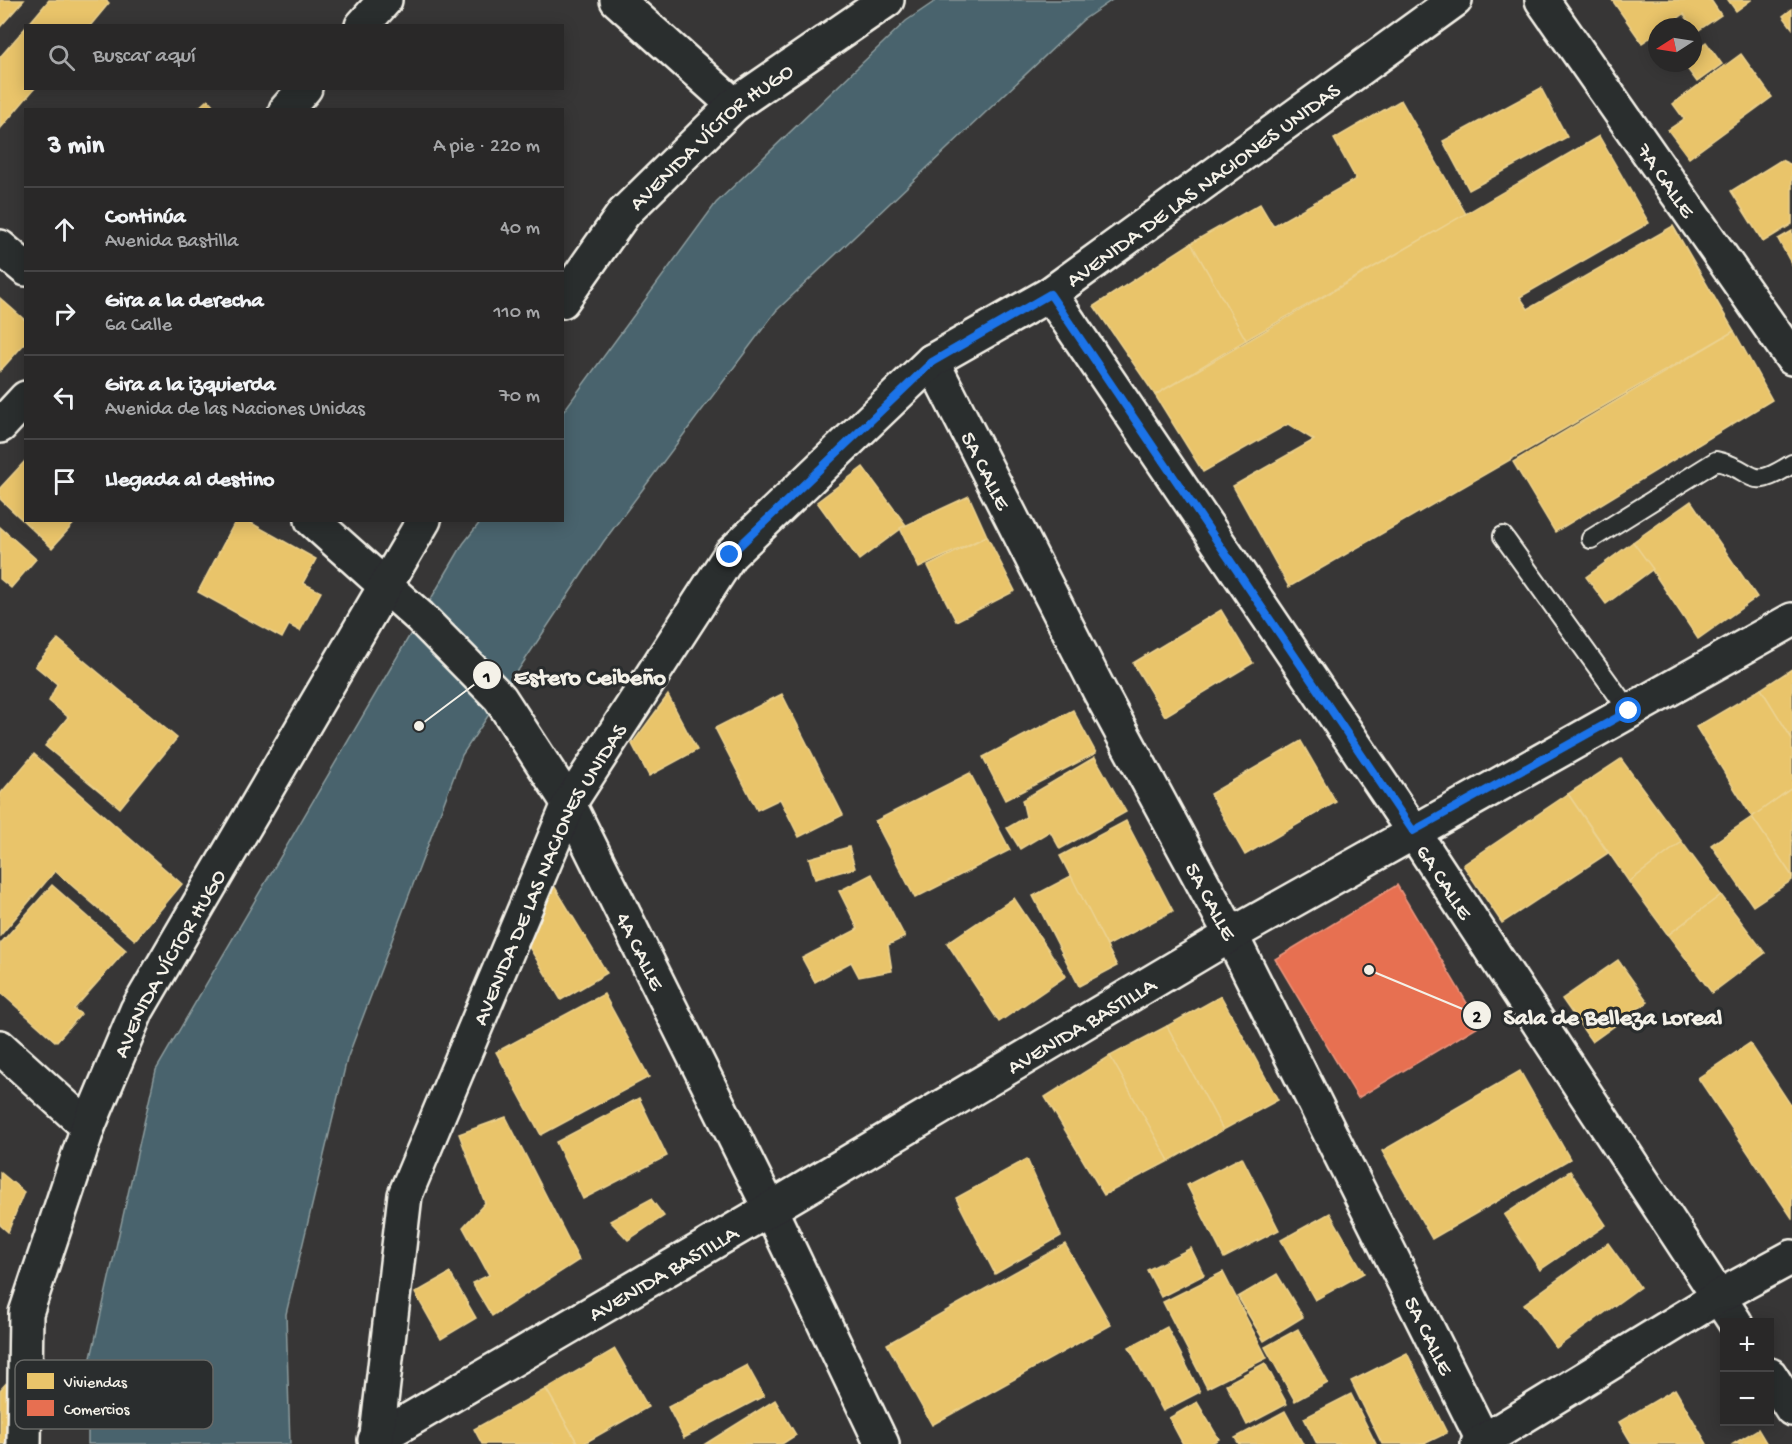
<!DOCTYPE html>
<html lang="es">
<head>
<meta charset="utf-8">
<style>
  :root { --surface:#292828; --page:#353434; --text:#f1f3f6; --muted:#a5a6a8; --line:#454445 }
  body { margin:0; font-family:"Gochi Hand",sans-serif; background:var(--page); color:var(--text) }
  .controls { position:absolute; right:18px; bottom:18px; display:grid; overflow:hidden; border-radius:0px; box-shadow:0 3px 15px #0003 }
  .controls button { width:54px; height:54px; display:grid; place-items:center; padding:0; border:0; border-bottom:2px solid var(--line); background:var(--surface); color:var(--text); font:30px sans-serif }
  .compass { position:absolute; left:1648px; top:18px; width:54px; height:54px; border-radius:50%; background:var(--surface); box-shadow:0 3px 15px #0003; rotate:258deg }
  .stop { position:absolute; width:18px; height:18px; margin:-14px; border:4px solid #1a73e8; border-radius:50%; background:#fff }
  .stop.end { background:#1a73e8; border-color:#fff; box-shadow:0 2px 6px #0008 }
  .list { margin:0; padding:0; list-style:none }
  h2 { display:flex; justify-content:space-between; align-items:center; height:78px; margin:0; padding:0 24px; font-size:26px }
  h2 small { font-size:20px; font-weight:400; color:var(--muted) }
  .list li { display:grid; grid-template-columns:39px 1fr auto; gap:18px; align-items:center; box-sizing:border-box; height:84px; padding:0 24px; border-top:2px solid var(--line) }
  .list b { display:block; font-size:22px; white-space:nowrap }
  .list p { margin:0; font-size:20px; white-space:nowrap; color:var(--muted) }
  .list em { font-size:20px; font-style:normal; color:var(--muted) }
  .icon { flex:none; width:33px; height:33px; fill:none; stroke:currentColor; stroke-width:2; stroke-linecap:round; stroke-linejoin:round }
  .map { position:relative; flex:none; width:1792px; height:1444px; overflow:hidden }
  .search { position:absolute; background:var(--surface); box-shadow:0 3px 15px #0003; left:24px; top:24px; width:540px; height:66px; display:flex; align-items:center; gap:15px; box-sizing:border-box; padding:0 21px; border-radius:0px; color:var(--muted); font-size:22px }
  .panel { position:absolute; background:var(--surface); box-shadow:0 3px 15px #0003; left:24px; top:108px; width:540px; height:414px; border-radius:0px }
  .map>svg:first-child { display:block }
</style>
</head>
<body>
<div class="map">
<svg width="1792" height="1444" viewBox="0 0 1792 1444">
  <rect width="100%" height="100%" fill="#373636"/>
  <filter id="ink" filterUnits="userSpaceOnUse"><feTurbulence type="fractalNoise" baseFrequency=".0167" numOctaves="2"/><feDisplacementMap in="SourceGraphic" scale="12" xChannelSelector="R" yChannelSelector="G"/><feConvolveMatrix kernelMatrix="1 2 1 2 8 2 1 2 1" color-interpolation-filters="sRGB"/></filter>
  <g filter="url(#ink)">
    <!-- water -->
    <path fill="#48646d" stroke="#8d9c9e" stroke-width="1.5" d="M937,0H1112L1083,20L776,311L604,541L462,755L347,1059L286,1314L290,1444H88V1371L156,1070L463,544L481,521L562,520L563,412L716,203L906,21Z"/>
    <!-- homes -->
    <g fill="#e9c46a" stroke="#ecd290" stroke-width="1.5">
      <path d="M0,0H24L0,27Z"/>
      <path d="M49,0H106L109,3L90,26H27Z"/>
      <path d="M1612,0H1711L1721,15L1696,32L1684,14L1666,27H1657V33L1642,43Z"/>
      <path d="M1728,0H1751L1736,11Z"/>
      <path d="M1792,9V28L1783,16Z"/>
      <path d="M26,27V88H35L0,129V57Z"/>
      <path d="M1706,42L1722,64L1697,82L1683,63H1693V52Z"/>
      <path d="M1741,54L1772,97L1689,158L1668,130L1684,119L1673,104Z"/>
      <path d="M1541,88L1567,137L1469,190L1443,141Z"/>
      <path d="M208,99L217,110H196Z"/>
      <path d="M1401,100L1466,214L1246,340L1191,243L1260,204L1273,226L1356,179L1334,139Z"/>
      <path d="M1599,136L1649,223L1520,297L1528,309L1673,226L1734,331L1289,587L1233,486L1314,440L1288,424L1203,472L1155,395Z"/>
      <path d="M1781,160L1792,165V224L1763,242L1731,191Z"/>
      <path d="M1792,231V265L1778,239Z"/>
      <path d="M1191,243L1246,340L1155,395L1094,306Z"/>
      <path d="M0,298L26,321V342L0,371Z"/>
      <path d="M1734,331L1772,400L1555,532L1513,462Z"/>
      <path d="M26,460V520H77L52,548L0,499V488Z"/>
      <path d="M863,467L906,525L859,560L817,502Z"/>
      <path d="M969,496L987,536L919,568L900,528Z"/>
      <path d="M1691,501L1757,597L1698,639L1633,542Z"/>
      <path d="M236,520H246L316,559L303,583L321,592L300,631L289,625L282,638L198,592Z"/>
      <path d="M0,527L36,559L11,588L0,579Z"/>
      <path d="M987,536L1015,591L956,621L928,566Z"/>
      <path d="M1633,542L1653,569L1606,604L1586,577Z"/>
      <path d="M1221,610L1253,663L1165,716L1133,663Z"/>
      <path d="M58,639L177,738L120,808L45,746L68,717L49,701L57,684L35,666Z"/>
      <path d="M1792,669V739L1761,689Z"/>
      <path d="M1761,689L1792,739V788L1752,817L1696,727Z"/>
      <path d="M782,694L843,815L799,837L780,799L757,810L715,728Z"/>
      <path d="M668,695L697,750L649,776L632,744Z"/>
      <path d="M1073,710L1096,753L1005,800L983,757Z"/>
      <path d="M1301,741L1336,802L1245,855L1210,794Z"/>
      <path d="M34,754L182,884L135,940L55,871L0,936V794Z"/>
      <path d="M1095,757L1126,812L1060,849L1050,831L1020,849L1007,828L1026,817L1022,800Z"/>
      <path d="M1621,759L1682,842L1629,882L1568,794Z"/>
      <path d="M970,773L1010,850L915,898L875,821Z"/>
      <path d="M1792,788V876L1752,817Z"/>
      <path d="M1568,794L1608,853L1502,923L1463,865Z"/>
      <path d="M1752,817L1792,876V880L1753,906L1711,845Z"/>
      <path d="M1126,821L1173,911L1107,946L1060,856Z"/>
      <path d="M1682,842L1721,895L1668,935L1629,882Z"/>
      <path d="M849,847L855,868L815,879L809,858Z"/>
      <path d="M872,874L905,937L888,945L892,971L859,977L851,962L815,982L802,958L858,929L839,891Z"/>
      <path d="M1071,876L1117,966L1079,986L1033,896Z"/>
      <path d="M553,884L607,973L561,1000L523,937Z"/>
      <path d="M52,885L126,950L74,1009L81,1014L56,1042L0,992V944Z"/>
      <path d="M1721,895L1765,953L1712,993L1668,935Z"/>
      <path d="M1014,898L1066,976L999,1022L947,943Z"/>
      <path d="M1618,960L1648,1002L1592,1042L1562,999Z"/>
      <path d="M604,994L649,1077L541,1135L496,1052Z"/>
      <path d="M1221,996L1278,1100L1223,1130L1167,1026Z"/>
      <path d="M1167,1026L1223,1130L1169,1161L1110,1056Z"/>
      <path d="M1750,1043L1792,1107V1218L1698,1078Z"/>
      <path d="M1110,1056L1169,1161L1104,1195L1045,1097Z"/>
      <path d="M1520,1071L1570,1159L1432,1239L1382,1151Z"/>
      <path d="M639,1098L667,1156L583,1199L556,1142Z"/>
      <path d="M506,1117L579,1260L492,1316L472,1283L489,1275L463,1227L485,1203L459,1134Z"/>
      <path d="M1242,1157L1279,1230L1224,1258L1187,1185Z"/>
      <path d="M1027,1159L1061,1236L995,1274L956,1198Z"/>
      <path d="M1570,1171L1606,1225L1540,1270L1504,1215Z"/>
      <path d="M0,1172L24,1192L8,1232L0,1225Z"/>
      <path d="M651,1199L664,1216L628,1240L610,1221Z"/>
      <path d="M1330,1213L1364,1273L1315,1300L1281,1240Z"/>
      <path d="M1608,1243L1640,1287L1556,1348L1524,1304Z"/>
      <path d="M1065,1244L1111,1325L932,1425L887,1344Z"/>
      <path d="M1191,1248L1204,1275L1161,1297L1147,1270Z"/>
      <path d="M1223,1272L1267,1358L1207,1388L1163,1302Z"/>
      <path d="M450,1273L476,1318L441,1339L415,1293Z"/>
      <path d="M1277,1274L1303,1317L1264,1341L1238,1297Z"/>
      <path d="M1167,1327L1200,1392L1163,1411L1129,1347Z"/>
      <path d="M1298,1329L1328,1383L1295,1401L1265,1347Z"/>
      <path d="M615,1349L648,1407L583,1444H578L546,1389Z"/>
      <path d="M1407,1353L1447,1433L1424,1444H1382L1351,1381Z"/>
      <path d="M1265,1363L1287,1404L1247,1425L1226,1384Z"/>
      <path d="M747,1365L764,1396L684,1438L668,1407Z"/>
      <path d="M11,1378L12,1444H0V1390Z"/>
      <path d="M546,1389L578,1444H482L474,1429Z"/>
      <path d="M1675,1389L1707,1444H1632L1619,1422Z"/>
      <path d="M1351,1394L1376,1444H1317L1304,1418Z"/>
      <path d="M775,1400L796,1435L782,1444H705Z"/>
      <path d="M1197,1402L1219,1439L1210,1444H1183L1169,1418Z"/>
      <path d="M1285,1411L1303,1444H1239L1235,1438Z"/>
      <path d="M1758,1429L1767,1444H1733Z"/>
    </g>
    <!-- shops -->
    <path fill="#e76f51" stroke="#eb967e" stroke-width="1.5" d="M1397,885L1480,1025L1358,1098L1275,959Z"/>
    <g fill="none" stroke-linecap="round" stroke-linejoin="round">
      <defs>
        <g id="service">
          <path d="M1503,536L1629,711"/>
          <path d="M1591,539L1716,461C1758,469 1745,494 1792,464"/>
        </g>
        <g id="minor">
          <path d="M617,0L734,105"/>
          <path id="s1" d="M1542,0L1792,358"/>
          <path d="M362,26L385,0"/>
          <path d="M286,110L305,88"/>
          <path d="M0,247L26,269"/>
          <path id="s2" d="M1050,294L1413,831L1735,1322"/>
          <path id="s3" d="M562,301L624,213L734,105L887,0"/>
          <path id="s4" d="M932,361L1101,694L1231,935L1485,1444"/>
          <path d="M0,426L26,398"/>
          <path id="s5" d="M312,520L420,617L500,698L569,804L770,1209L882,1444"/>
          <path d="M0,1047L88,1127"/>
          <path d="M1770,1375L1792,1409"/>
          <path id="s6" d="M375,1440L770,1209L1231,935L1792,620"/>
          <path id="s7" d="M24,1444L26,1313L88,1127L137,1010L424,520"/>
          <path id="s8" d="M376,1444L405,1195L569,804L730,555L932,361L1050,294L1455,0"/>
          <path d="M1478,1444L1718,1297L1792,1257"/>
        </g>
      </defs>
      <!-- service casing -->
      <use href="#service" stroke="#f4f1e8" stroke-width="22"/>
      <!-- minor casing -->
      <use href="#minor" stroke="#f4f1e8" stroke-width="38"/>
      <!-- service -->
      <use href="#service" stroke="#2a2d2e" stroke-width="18"/>
      <!-- minor -->
      <use href="#minor" stroke="#2a2d2e" stroke-width="33"/>
    </g>
  </g>
  <g fill="none" stroke-linecap="round" stroke-linejoin="round" filter="url(#ink)">
    <!-- route -->
    <path stroke="#1a73e8" stroke-width="8" d="M730,555L932,362L1050,294L1413,831L1629,711"/>
  </g>
  <g text-anchor="middle" stroke-width="6" stroke-linejoin="round" paint-order="stroke">
    <!-- street labels -->
    <g font-size="22" fill="#f4f1e8" stroke="#2a2d2e">
      <text dy="8" stroke="none"><textPath href="#s3" startOffset="224">AVENIDA VÍCTOR HUGO</textPath></text>
      <text dy="8" stroke="none"><textPath href="#s1" startOffset="219">7A CALLE</textPath></text>
      <text dy="8" stroke="none"><textPath href="#s8" startOffset="1575">AVENIDA DE LAS NACIONES UNIDAS</textPath></text>
      <text dy="8" stroke="none"><textPath href="#s4" startOffset="122">5A CALLE</textPath></text>
      <text dy="8" stroke="none"><textPath href="#s8" startOffset="603">AVENIDA DE LAS NACIONES UNIDAS</textPath></text>
      <text dy="8" stroke="none"><textPath href="#s2" startOffset="708">6A CALLE</textPath></text>
      <text dy="8" stroke="none"><textPath href="#s4" startOffset="608">5A CALLE</textPath></text>
      <text dy="8" stroke="none"><textPath href="#s5" startOffset="549">4A CALLE</textPath></text>
      <text dy="8" stroke="none"><textPath href="#s7" startOffset="510">AVENIDA VÍCTOR HUGO</textPath></text>
      <text dy="8" stroke="none"><textPath href="#s6" startOffset="819">AVENIDA BASTILLA</textPath></text>
      <text dy="8" stroke="none"><textPath href="#s6" startOffset="333">AVENIDA BASTILLA</textPath></text>
      <text dy="8" stroke="none"><textPath href="#s4" startOffset="1094">5A CALLE</textPath></text>
    </g>
  </g>
  <!-- legend -->
  <rect x="15" y="1360" width="198" height="69" rx="9" fill="#2a2d2e" stroke="#676866" stroke-width="1.5"/>
  <rect x="27" y="1373" width="27" height="16" fill="#e9c46a"/>
  <rect x="27" y="1400" width="27" height="16" fill="#e76f51"/>
  <g font-size="16" fill="#f4f1e8">
    <text x="64" y="1387">Viviendas</text>
    <text x="64" y="1414">Comercios</text>
  </g>
  <!-- callouts -->
  <path fill="none" stroke="#f4f1e8" stroke-width="2" d="M419 726L487 675M1369 970L1477 1015"/>
  <g fill="#f4f1e8" stroke="#2a2d2e" stroke-width="2">
    <circle cx="419" cy="726" r="6"/>
    <circle cx="1369" cy="970" r="6"/>
    <circle cx="487" cy="675" r="15"/>
    <circle cx="1477" cy="1015" r="15"/>
  </g>
  <g font-size="18" text-anchor="middle" font-weight="bold" fill="#111">
    <text x="487" y="682">1</text>
    <text x="1477" y="1022">2</text>
  </g>
  <g font-size="24" text-anchor="middle" font-weight="bold" fill="#f4f1e8" stroke="#2a2d2e" stroke-width="6" stroke-linejoin="round" paint-order="stroke">
    <text x="590" y="684">Estero Ceibeño</text>
    <text x="1613" y="1024">Sala de Belleza Loreal</text>
  </g>
</svg>
<div class="controls">
<button>+</button>
<button>−</button>
</div>
<svg class="compass" viewBox="-18 -18 36 36"><path d="M0-13l5 13h-10z" fill="#e53935"/><path d="M0 13l5-13h-10z" fill="#a5a6a8"/></svg>
<div class="stop" style="left:1629px;top:711px"></div>
<div class="stop end" style="left:730px;top:555px"></div>
<div class="search"><svg class="icon" aria-label="search" viewBox="0 0 24 24"><circle cx="10" cy="10" r="6"/><path d="M15 15l6 6"/></svg>Buscar aquí</div>
<section class="panel">
<h2>3 min<small>A pie · 220 m</small></h2>
<ul class="list">
<li><svg class="icon" aria-label="ahead" viewBox="0 0 24 24"><path d="M12 20V5M6 11l6-6 6 6"/></svg><div><b>Continúa</b><p>Avenida Bastilla</p></div><em>40 m</em></li>
<li><svg class="icon" aria-label="right" viewBox="0 0 24 24"><path d="M7 20v-9h11M14 6l5 5-5 5"/></svg><div><b>Gira a la derecha</b><p>6a Calle</p></div><em>110 m</em></li>
<li><svg class="icon" aria-label="left" viewBox="0 0 24 24"><path d="M17 20v-9H6M10 6l-5 5 5 5"/></svg><div><b>Gira a la izquierda</b><p>Avenida de las Naciones Unidas</p></div><em>70 m</em></li>
<li><svg class="icon" aria-label="arrive" viewBox="0 0 24 24"><path d="M6 21V4h12l-3 4 3 4H6"/></svg><div><b>Llegada al destino</b></div></li>
</ul>
</section>
</div>
</body>
</html>
